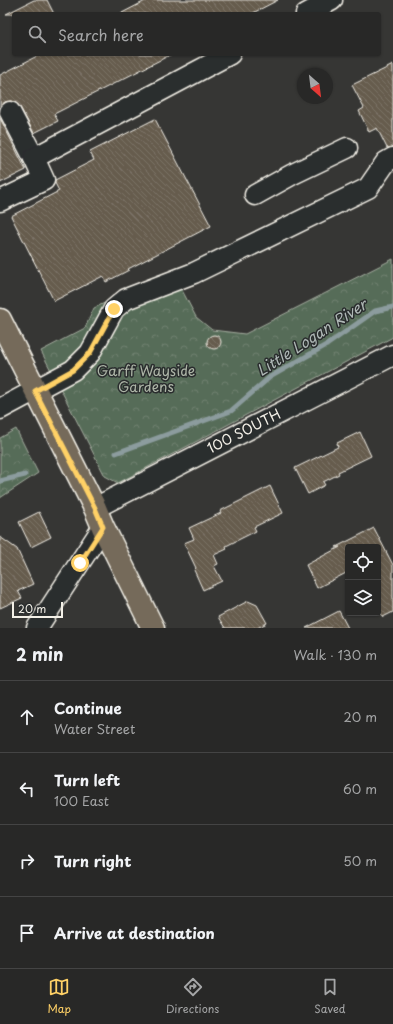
<!DOCTYPE html>
<html lang="en">
<head>
<meta charset="utf-8">
<style>
  :root { --surface:#282827; --page:#343433; --text:#f1f3f6; --muted:#a5a6a7; --line:#444; --accent:#ffd166 }
  body { margin:0; font-family:"Playpen Sans",sans-serif; background:var(--page); color:var(--text) }
  .controls { position:absolute; right:12px; bottom:12px; display:grid; overflow:hidden; border-radius:4px; box-shadow:0 1px 3px #0004 }
  .controls button { width:36px; height:36px; display:grid; place-items:center; padding:0; border:0; border-bottom:1px solid var(--line); background:var(--surface); color:var(--text); font:20px sans-serif }
  .compass { position:absolute; left:297px; top:68px; width:36px; height:36px; border-radius:50%; background:var(--surface); box-shadow:0 1px 3px #0004; rotate:152deg }
  .scale { position:absolute; left:12px; bottom:10px; width:51px; box-sizing:border-box; padding-left:4px; border:2px solid #f4f1e8; border-top:0; font-size:11px; line-height:14px; white-space:nowrap; color:#f4f1e8; -webkit-text-stroke:3px #2a2d2e; paint-order:stroke }
  .stop { position:absolute; width:12px; height:12px; margin:-9px; border:3px solid #ffd166; border-radius:50%; background:#fff }
  .stop.end { background:#ffd166; border-color:#fff; box-shadow:0 1px 4px #0008 }
  .list { margin:0; padding:0; list-style:none }
  h2 { display:flex; justify-content:space-between; align-items:center; height:52px; margin:0; padding:0 16px; font-size:17px }
  h2 small { font-size:13px; font-weight:400; color:var(--muted) }
  .list li { display:grid; grid-template-columns:26px 1fr auto; gap:12px; align-items:center; box-sizing:border-box; height:72px; padding:0 16px; border-top:1px solid var(--line) }
  .list b { display:block; font-size:15px; white-space:nowrap }
  .list p { margin:0; font-size:13px; white-space:nowrap; color:var(--muted) }
  .list em { font-size:13px; font-style:normal; color:var(--muted) }
  .icon { flex:none; width:22px; height:22px; fill:none; stroke:currentColor; stroke-width:2; stroke-linecap:round; stroke-linejoin:round }
  .map { position:relative; flex:none; width:393px; height:628px; overflow:hidden }
  .search { position:absolute; background:var(--surface); box-shadow:0 1px 3px #0004; left:12px; right:12px; top:12px; height:44px; display:flex; align-items:center; gap:10px; box-sizing:border-box; padding:0 14px; border-radius:4px; color:var(--muted); font-size:15px }
  .sheet { height:340px; background:var(--surface) }
  nav { display:flex; justify-content:space-around; align-items:center; box-sizing:border-box; height:56px; border-top:1px solid var(--line); background:var(--surface); font-size:11px; color:var(--muted) }
  nav a { display:grid; justify-items:center; gap:2px }
  nav .on { color:var(--accent) }
  .map>svg:first-child { display:block }
</style>
</head>
<body>
<div class="map">
<svg width="393" height="628" viewBox="0 0 393 628">
  <defs>
    <pattern id="park-crowns" width="20" height="18" patternUnits="userSpaceOnUse"><rect width="20" height="18" fill="#566c58"/><path d="M2 6a3 3 0 1 1 6 0M12 15a3 3 0 1 1 6 0" fill="none" stroke="#6f8170"/></pattern>
    <pattern id="building-back-hatch" width="6" height="6" patternUnits="userSpaceOnUse"><rect width="6" height="6" fill="#665b4d"/><path d="M-1 5l2 2M0 0l6 6M5-1l2 2" fill="none" stroke="#7c7367"/></pattern>
  </defs>
  <rect width="100%" height="100%" fill="#363634"/>
  <filter id="ink" filterUnits="userSpaceOnUse"><feTurbulence type="fractalNoise" baseFrequency=".025" numOctaves="2"/><feDisplacementMap in="SourceGraphic" scale="8" xChannelSelector="R" yChannelSelector="G"/><feConvolveMatrix kernelMatrix="1 2 1 2 8 2 1 2 1" color-interpolation-filters="sRGB"/></filter>
  <g filter="url(#ink)">
    <!-- park -->
    <g fill="url(#park-crowns)" stroke="#a5aea0">
      <path d="M393,259V337L118,483L105,476L41,351L85,328L94,308L172,271L196,317L212,330L245,334Z"/>
      <path d="M16,429L38,473L0,498V438Z"/>
    </g>
    <g fill="none" stroke-linecap="round" stroke-linejoin="round">
      <!-- stream -->
      <g stroke="#8c9c9e" stroke-width="5">
        <path d="M116,453L231,411L270,377L328,344L375,311L393,307"/>
        <path d="M0,481L25,475"/>
      </g>
    </g>
    <!-- building -->
    <g fill="url(#building-back-hatch)" stroke="#f4f1e8">
      <path d="M34,0H47L54,14H6Z"/>
      <path d="M147,0H278L251,14H120Z"/>
      <path d="M41,54H172L54,114L58,121L34,133L20,107L16,103L11,101L5,102L0,107V75Z"/>
      <path d="M393,65V147L387,148L377,128L369,132L359,111L364,108L352,85Z"/>
      <path d="M0,118L26,170L0,183Z"/>
      <path d="M155,119L211,226L128,269L129,270L106,282L103,276L54,301L11,216L59,191L55,183V180L94,160L90,152Z"/>
      <circle cx="214" cy="342" r="7"/>
      <path d="M360,432L371,456L338,472L339,474L323,482L325,485L308,494L295,468L338,447L337,443Z"/>
      <path d="M270,486L283,513L254,527L256,531L226,546L227,549L214,555L218,564L214,566L222,581L203,590L194,570L196,568L184,543L194,539L189,528L221,513L220,511Z"/>
      <path d="M39,512L51,537L31,547L19,522Z"/>
      <path d="M374,528L393,565V612L383,617L378,608V547H348V572L317,588L306,565L340,547H336Z"/>
      <path d="M0,537L17,549L33,584L18,591L22,598L0,608Z"/>
      <path d="M248,601L257,605L267,623L257,628H225L218,617Z"/>
      <path d="M339,611L348,628H306Z"/>
    </g>
    <g fill="none" stroke-linecap="round" stroke-linejoin="round">
      <defs>
        <g id="minor">
          <path d="M306,14L332,0"/>
          <path d="M10,112L34,158"/>
          <path d="M255,195L293,174L347,148"/>
          <path d="M0,201L44,180L34,158L230,54"/>
          <path d="M0,409L73,370L90,353L114,309L126,299L194,273L368,188L386,162L393,158"/>
          <path d="M95,508L393,355"/>
          <path d="M37,628L103,527"/>
        </g>
        <path id="major" d="M0,320L95,508L103,527L153,628"/>
      </defs>
      <!-- minor casing -->
      <use href="#minor" stroke="#f4f1e8" stroke-width="23"/>
      <!-- major casing -->
      <use href="#major" stroke="#f4f1e8" stroke-width="25"/>
      <!-- minor -->
      <use href="#minor" stroke="#2a2d2e" stroke-width="20"/>
      <!-- major -->
      <use href="#major" stroke="#746a5a" stroke-width="22"/>
    </g>
  </g>
  <g fill="none" stroke-linecap="round" stroke-linejoin="round" filter="url(#ink)">
    <!-- route -->
    <path stroke="#ffd166" stroke-width="5" d="M80,563L103,527L95,508L35,391L73,370L90,353L114,309"/>
  </g>
  <g text-anchor="middle" stroke-width="3" stroke-linejoin="round" paint-order="stroke">
    <!-- park labels -->
    <g font-size="14" fill="#adb5a7" stroke="#2a2d2e">
      <text x="146" y="376">Garff Wayside<tspan x="146" dy="16">Gardens</tspan></text>
    </g>
    <!-- street labels -->
    <g font-size="14" fill="#f4f1e8" stroke="#2a2d2e">
      <text transform="translate(244 431) rotate(-27)" y="5">100 SOUTH</text>
    </g>
    <!-- water labels -->
    <g font-size="15" font-style="italic" fill="#afb8b6" stroke="#2a2d2e">
      <text transform="translate(312 338) rotate(-33)" y="5">Little Logan River</text>
    </g>
  </g>
</svg>
<div class="controls">
<button><svg class="icon" aria-label="locate" viewBox="0 0 24 24"><circle cx="12" cy="12" r="6"/><path d="M12 2v4M12 18v4M2 12h4M18 12h4"/></svg></button>
<button><svg class="icon" aria-label="layers" viewBox="0 0 24 24"><path d="M12 4l9 5-9 5-9-5zM3 14l9 5 9-5"/></svg></button>
</div>
<svg class="compass" viewBox="-18 -18 36 36"><path d="M0-13l5 13h-10z" fill="#e53935"/><path d="M0 13l5-13h-10z" fill="#a5a6a7"/></svg>
<div class="scale">20 m</div>
<div class="stop" style="left:80px;top:563px"></div>
<div class="stop end" style="left:114px;top:309px"></div>
<div class="search"><svg class="icon" aria-label="search" viewBox="0 0 24 24"><circle cx="10" cy="10" r="6"/><path d="M15 15l6 6"/></svg>Search here</div>
</div>
<section class="sheet">
<h2>2 min<small>Walk · 130 m</small></h2>
<ul class="list">
<li><svg class="icon" aria-label="ahead" viewBox="0 0 24 24"><path d="M12 20V5M6 11l6-6 6 6"/></svg><div><b>Continue</b><p>Water Street</p></div><em>20 m</em></li>
<li><svg class="icon" aria-label="left" viewBox="0 0 24 24"><path d="M17 20v-9H6M10 6l-5 5 5 5"/></svg><div><b>Turn left</b><p>100 East</p></div><em>60 m</em></li>
<li><svg class="icon" aria-label="right" viewBox="0 0 24 24"><path d="M7 20v-9h11M14 6l5 5-5 5"/></svg><div><b>Turn right</b></div><em>50 m</em></li>
<li><svg class="icon" aria-label="arrive" viewBox="0 0 24 24"><path d="M6 21V4h12l-3 4 3 4H6"/></svg><div><b>Arrive at destination</b></div></li>
</ul>
</section>
<nav>
<a class="on"><svg class="icon" aria-label="map" viewBox="0 0 24 24"><path d="M3 6l6-2 6 2 6-2v14l-6 2-6-2-6 2zM9 4v14M15 6v14"/></svg>Map</a>
<a><svg class="icon" aria-label="directions" viewBox="0 0 24 24"><path d="M12 3l9 9-9 9-9-9zM9 14v-3h6M13 9l2 2-2 2"/></svg>Directions</a>
<a><svg class="icon" aria-label="saved" viewBox="0 0 24 24"><path d="M7 4h10v16l-5-4-5 4z"/></svg>Saved</a>
</nav>
</body>
</html>
